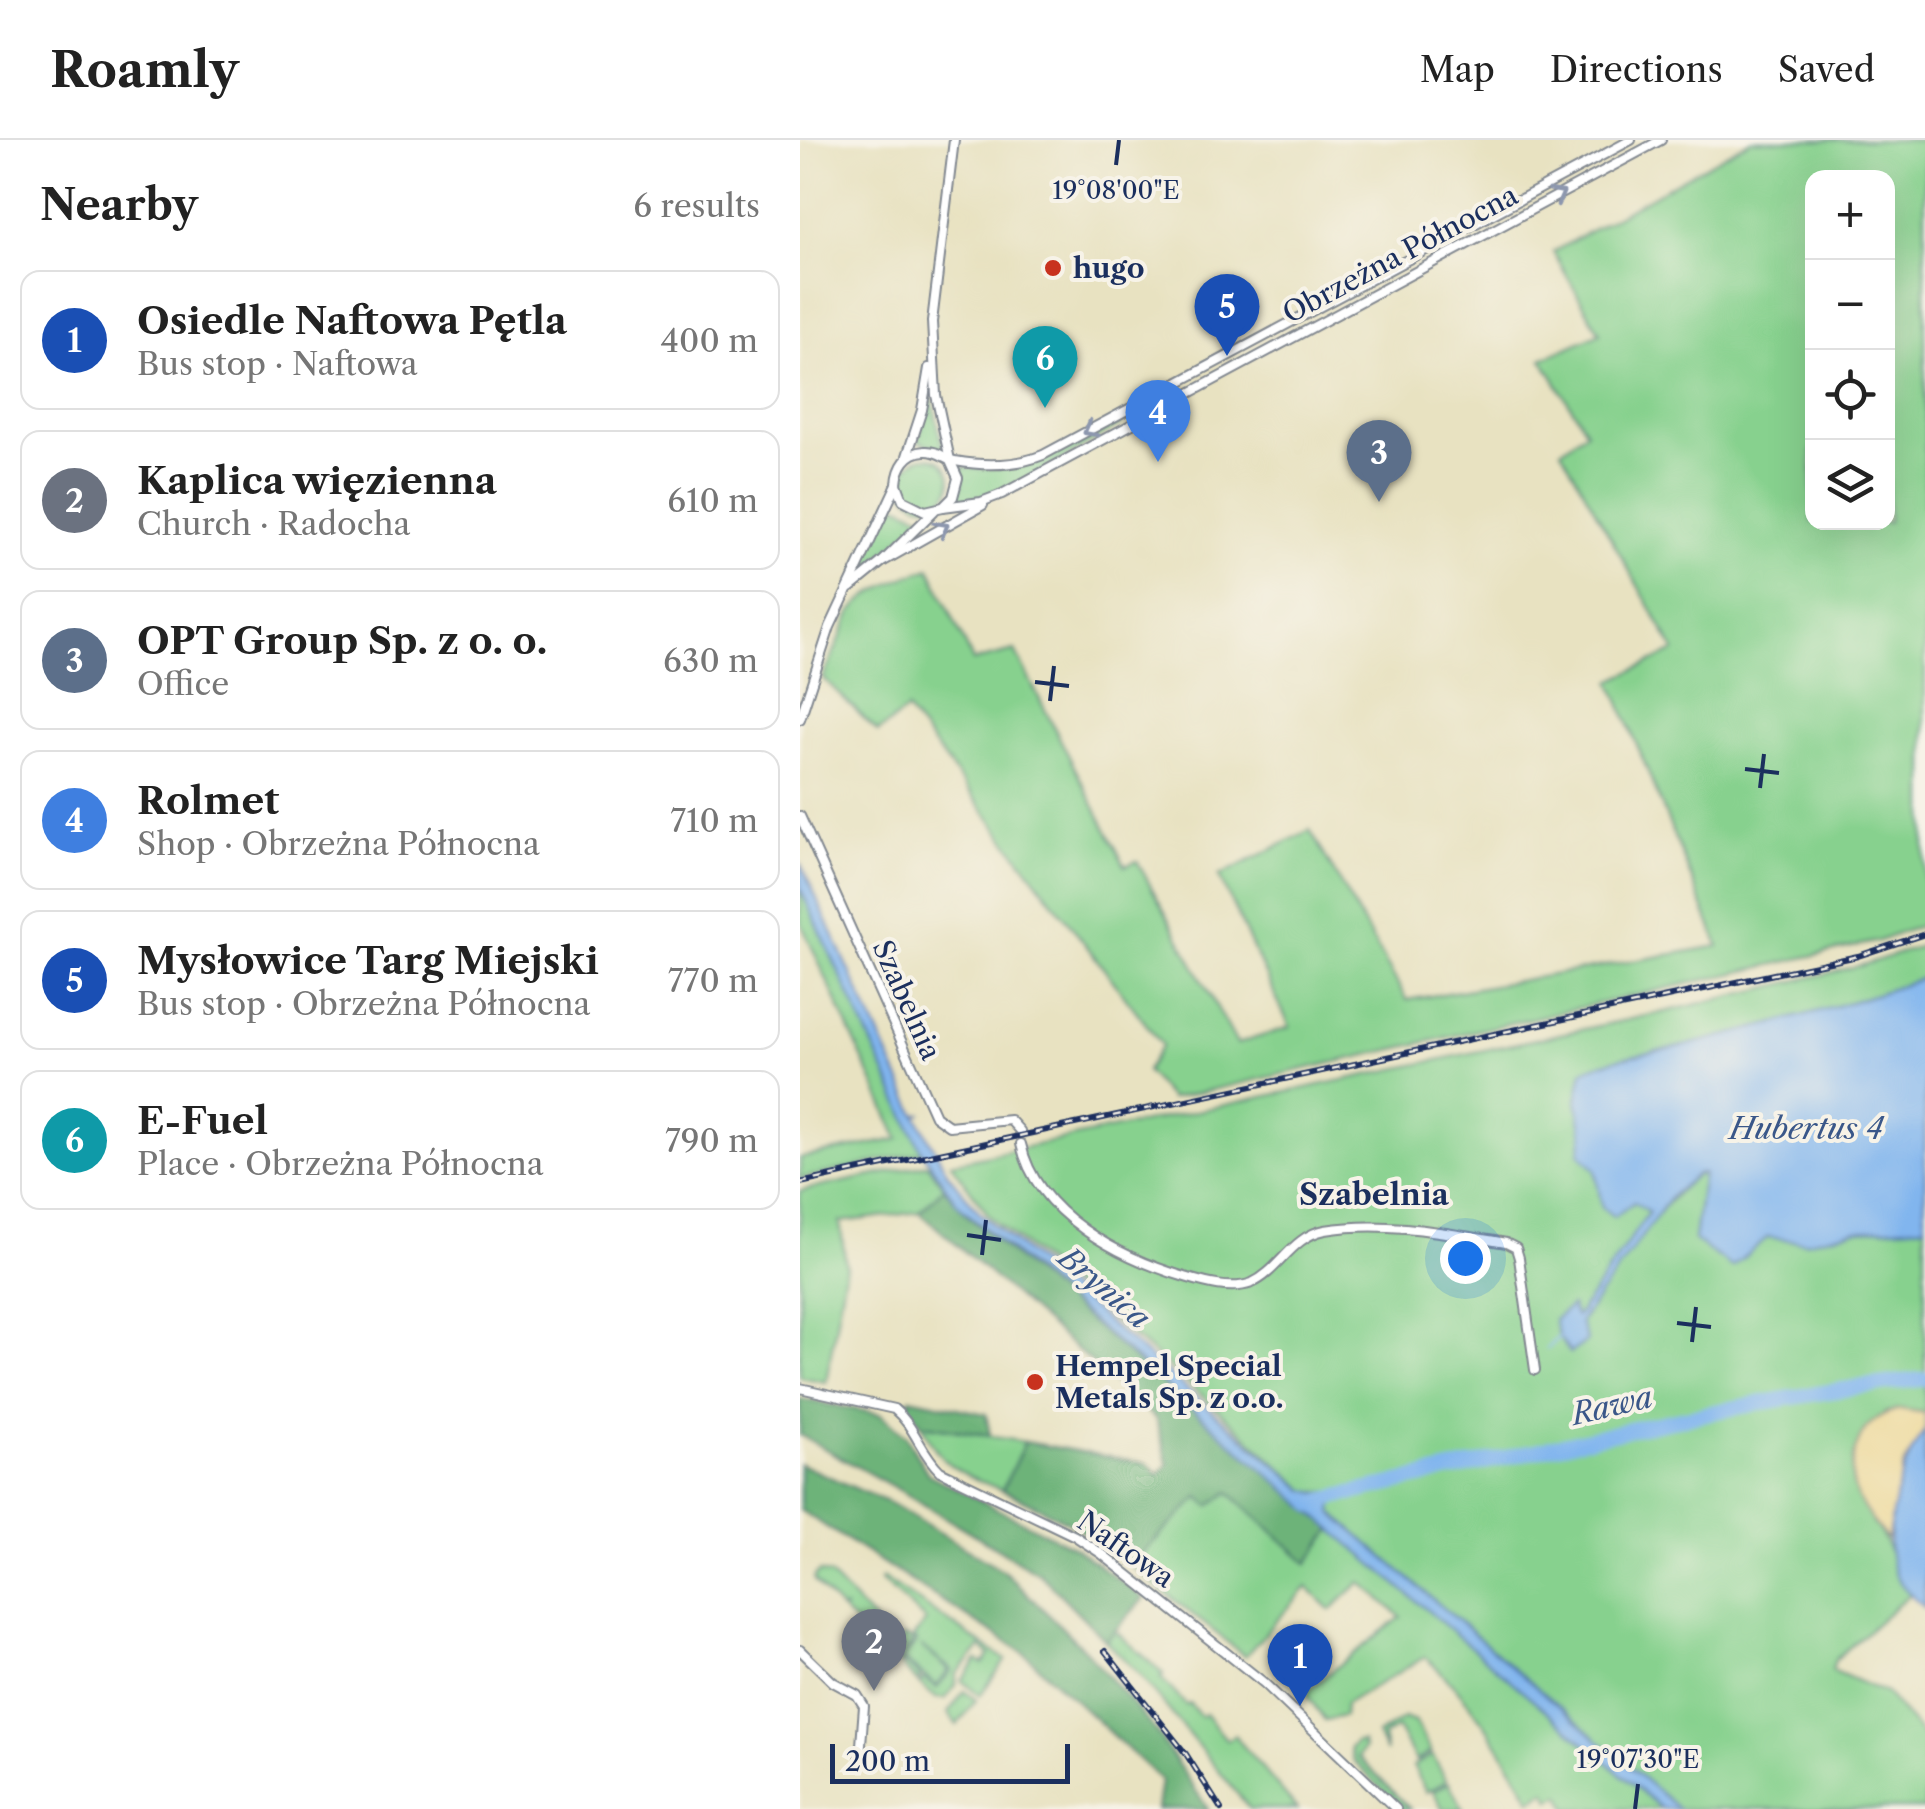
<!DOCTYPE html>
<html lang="en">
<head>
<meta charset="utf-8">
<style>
  :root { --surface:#fff; --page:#f2f2f2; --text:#222; --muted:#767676; --line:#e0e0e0; --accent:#d93025 }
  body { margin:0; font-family:"Libre Caslon Text",serif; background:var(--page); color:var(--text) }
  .controls { position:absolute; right:30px; top:30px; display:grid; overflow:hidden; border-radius:20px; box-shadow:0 10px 40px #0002 }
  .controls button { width:90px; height:90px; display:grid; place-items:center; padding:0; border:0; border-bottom:2px solid var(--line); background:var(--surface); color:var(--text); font:50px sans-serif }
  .scale { position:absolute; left:30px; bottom:25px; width:240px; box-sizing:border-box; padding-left:10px; border:5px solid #1b2f5e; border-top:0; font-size:28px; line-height:35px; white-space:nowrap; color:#1b2f5e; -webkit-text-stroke:8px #f7f3e8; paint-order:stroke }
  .you { position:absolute; left:665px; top:1118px; width:35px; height:35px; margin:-25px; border:8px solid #fff; border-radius:50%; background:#1a73e8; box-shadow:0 0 0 15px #1a73e833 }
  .badge { display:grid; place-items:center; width:65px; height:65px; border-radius:50%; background:var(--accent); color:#fff; font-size:32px; font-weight:700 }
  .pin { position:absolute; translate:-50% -82px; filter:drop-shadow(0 2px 5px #0008) }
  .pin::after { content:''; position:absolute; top:52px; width:35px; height:30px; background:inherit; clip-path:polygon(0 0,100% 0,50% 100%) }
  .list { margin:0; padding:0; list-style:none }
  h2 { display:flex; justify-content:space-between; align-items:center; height:130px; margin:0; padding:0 40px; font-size:42px }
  h2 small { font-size:32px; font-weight:400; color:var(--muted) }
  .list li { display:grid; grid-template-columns:65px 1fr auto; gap:30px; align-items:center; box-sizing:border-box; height:140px; margin:0 20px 20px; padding:0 20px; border:2px solid var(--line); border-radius:20px }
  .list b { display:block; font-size:38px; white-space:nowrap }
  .list p { margin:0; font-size:32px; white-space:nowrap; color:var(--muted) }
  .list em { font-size:32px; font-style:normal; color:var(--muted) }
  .icon { flex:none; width:55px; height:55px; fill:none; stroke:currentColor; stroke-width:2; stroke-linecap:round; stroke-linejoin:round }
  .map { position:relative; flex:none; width:1125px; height:1669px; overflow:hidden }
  header { display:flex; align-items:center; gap:60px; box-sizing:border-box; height:140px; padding:0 50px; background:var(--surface); border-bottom:2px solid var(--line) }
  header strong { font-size:48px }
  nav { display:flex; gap:55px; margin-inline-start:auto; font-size:35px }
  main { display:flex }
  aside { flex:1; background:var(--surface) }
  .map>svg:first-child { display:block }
</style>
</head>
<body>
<header>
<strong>Roamly</strong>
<nav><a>Map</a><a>Directions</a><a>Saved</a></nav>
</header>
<main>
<aside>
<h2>Nearby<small>6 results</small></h2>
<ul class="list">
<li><span class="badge" style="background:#1a4fb4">1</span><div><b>Osiedle Naftowa Pętla</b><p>Bus stop · Naftowa</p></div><em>400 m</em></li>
<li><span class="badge" style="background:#6b7280">2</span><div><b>Kaplica więzienna</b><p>Church · Radocha</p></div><em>610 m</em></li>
<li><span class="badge" style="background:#5c6f8a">3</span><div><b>OPT Group Sp. z o. o.</b><p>Office</p></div><em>630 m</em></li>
<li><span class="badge" style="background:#3f7fe0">4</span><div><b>Rolmet</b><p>Shop · Obrzeżna Północna</p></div><em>710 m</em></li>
<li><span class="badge" style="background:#1a4fb4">5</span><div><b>Mysłowice Targ Miejski</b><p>Bus stop · Obrzeżna Północna</p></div><em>770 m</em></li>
<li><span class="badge" style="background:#0f9aa8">6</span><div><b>E-Fuel</b><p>Place · Obrzeżna Północna</p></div><em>790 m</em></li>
</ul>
</aside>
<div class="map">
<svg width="1125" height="1669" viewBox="0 0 1125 1669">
  <rect width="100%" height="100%" fill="#f7f3e8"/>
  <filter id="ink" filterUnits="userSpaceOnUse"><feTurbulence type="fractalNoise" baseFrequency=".01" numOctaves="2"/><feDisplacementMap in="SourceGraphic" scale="20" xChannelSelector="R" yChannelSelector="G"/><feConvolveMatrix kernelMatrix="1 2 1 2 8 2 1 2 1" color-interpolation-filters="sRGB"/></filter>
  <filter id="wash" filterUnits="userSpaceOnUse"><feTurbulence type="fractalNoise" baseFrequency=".0048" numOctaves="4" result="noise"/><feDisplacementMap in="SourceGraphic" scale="40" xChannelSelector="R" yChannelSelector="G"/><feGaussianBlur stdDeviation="2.25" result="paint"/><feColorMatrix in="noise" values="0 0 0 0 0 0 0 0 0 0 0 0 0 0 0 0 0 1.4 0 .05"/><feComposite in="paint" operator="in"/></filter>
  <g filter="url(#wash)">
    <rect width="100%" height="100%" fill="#e8e2c1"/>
    <!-- green -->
    <g fill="#87d18e" stroke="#518076" stroke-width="2.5" fill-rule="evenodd">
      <path d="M951,0H1125V784L1079,801L370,959L346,931L362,905L107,570L78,592L23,538L51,473C67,449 104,438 130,428L173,521L215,511L325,726L337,721L437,904L490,887L419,736L510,690L607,860L919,806L811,541L875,511L761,310L786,291L742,219L800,193L753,112ZM1012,38H1088V382H1012Z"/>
      <path d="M129,257L132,260L144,310L118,301Z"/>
      <path d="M317,281L321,285C274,311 209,358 156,361L162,345L161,327C226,335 262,311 317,281Z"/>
      <circle cx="127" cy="341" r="24"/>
      <path d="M91,362L124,377L61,435L59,434Z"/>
      <path d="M0,748L122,1012L0,1039V1018L99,999L0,781Z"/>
      <path d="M1125,805V837C1048,866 967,885 888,905C853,913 815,916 783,931L777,960L783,994L780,1014L795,1029L802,1067L814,1076L834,1062L849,1072L779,1174L775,1176L771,1166L754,1180L759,1197L770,1213L787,1201L780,1183C802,1153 874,1040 903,1033L894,1099L932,1126L968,1097L1004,1102L1055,1090L1125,1086V1237L985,1253L731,1307L548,1352H508L386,1241L190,1077L151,1023L864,872L1063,825Z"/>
      <path d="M128,1024L144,1048L119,1072L40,1082L46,1126L26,1242L0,1237V1051Z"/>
      <path d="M1125,1241V1273L1100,1269L1084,1273L1073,1383C1095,1408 1088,1428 1111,1453L1035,1520L1032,1530L1086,1553L1125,1599V1669H879L530,1371L533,1364L550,1356C740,1309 930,1262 1125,1241Z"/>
      <path d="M122,1285L225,1302L202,1350C159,1332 142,1329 122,1285Z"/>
      <path d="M429,1352L507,1423L532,1389L862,1669H768L761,1655L751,1660L746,1651L731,1660C700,1607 672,1558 625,1517L545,1564L544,1576L525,1580L508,1557L509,1549L601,1477L561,1442L531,1470L507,1447L445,1516L330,1425L400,1356Z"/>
      <path d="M20,1432L30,1435L74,1481L84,1496L80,1505H75L43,1471L46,1467L41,1470L14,1441V1437Z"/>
      <path d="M83,1438L206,1520L180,1555L162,1541L177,1520L183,1524L190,1515L181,1507L156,1535V1545L145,1559L136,1558L119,1544L124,1539L137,1548L152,1530L121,1506L149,1530L137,1546L102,1519L117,1502L113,1498L126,1481L80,1440Z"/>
      <path d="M315,1491L364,1534L361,1538L386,1565L390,1564L401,1577L405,1574L427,1600L434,1595L497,1669H450L340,1535L306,1501Z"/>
      <path d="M104,1497L114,1501L101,1520L121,1537L117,1542L89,1514L91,1503Z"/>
      <path d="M164,1551L176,1560L157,1585L148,1573Z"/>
      <path d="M604,1578L615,1582L631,1612L616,1621L597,1588L583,1596L586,1612L577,1595Z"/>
      <path d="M556,1602H562L564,1608L558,1617L610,1669H601L553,1620L550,1608Z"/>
      <path d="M632,1615L647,1641L626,1652L613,1626Z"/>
      <path d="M649,1643L663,1669H643L633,1651Z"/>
    </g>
    <!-- forest -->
    <g fill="#6db379" stroke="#44716c" stroke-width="2.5">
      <path d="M144,1048L166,1074L193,1098L532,1389L508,1423L429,1352L410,1366L399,1357L330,1425C290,1392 249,1371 202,1350L225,1302L349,1324L358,1335L368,1324L356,1279L119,1072Z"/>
      <path d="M110,1258L186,1274L190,1295L122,1285L108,1267Z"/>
      <path d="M0,1259L81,1274L106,1296L128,1334L275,1408L344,1458L306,1501L240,1434L108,1355L0,1295Z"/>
      <path d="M0,1324L94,1365L204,1431L287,1512L355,1590L408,1669H357L361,1640L224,1513L0,1370Z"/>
    </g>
    <!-- sand -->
    <path fill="#eeda9e" stroke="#84847e" stroke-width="2.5" d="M1100,1269L1125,1273V1290L1104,1324L1087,1399C1061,1369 1040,1340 1059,1301C1069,1281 1079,1274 1100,1269Z"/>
    <!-- water -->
    <g fill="#81b5ee" stroke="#4e72a6" stroke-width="2.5">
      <path d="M0,722L104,949L116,974H120L117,976L148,1034L181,1074L505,1350L522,1354L520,1362L533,1364L532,1373L879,1669H862L522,1381L158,1065L120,1008L21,793L0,748Z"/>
      <path d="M1125,837V1086L1055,1090L1004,1102L968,1097L932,1127L894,1100L903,1034H897L872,1055L780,1182L787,1201L770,1213L759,1197L754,1180L771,1166L775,1176L779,1174L849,1072L834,1062L814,1077L802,1067L795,1029L780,1014L783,994L777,960L783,931C815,916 853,913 888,905C967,885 1048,866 1125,837Z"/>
      <path d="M1125,1290V1468C1115,1458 1099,1445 1094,1432C1080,1393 1101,1322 1125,1290Z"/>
    </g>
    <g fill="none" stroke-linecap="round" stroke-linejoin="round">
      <!-- stream -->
      <g stroke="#81b5ee" stroke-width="2.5">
        <path d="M747,1209L759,1197"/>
        <path d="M720,1308L721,1312"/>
      </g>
      <!-- river -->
      <path stroke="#81b5ee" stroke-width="15" d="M514,1365L523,1360C724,1315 920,1261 1125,1239"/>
    </g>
  </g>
  <g filter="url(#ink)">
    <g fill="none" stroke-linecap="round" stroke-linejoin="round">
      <defs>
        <g id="minor">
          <path d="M107,316L122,270L129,228"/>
          <path d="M97,344L103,360L125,371L143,367L153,357L158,338L150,320L136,255L132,182L154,0"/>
          <path d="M143,367L181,362L202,354L861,0"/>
          <path d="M82,422L183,365"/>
          <path d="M50,448L82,422L134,371"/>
          <path d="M0,579L30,487L97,344C98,327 107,312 125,311C138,310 145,319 155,321C184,326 216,326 243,315L831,0"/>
          <path d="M0,676L135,976L149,986L210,980L220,991"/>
          <path d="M221,1004C236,1075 321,1118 385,1137C405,1143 431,1151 452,1143C479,1131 492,1096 525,1090C586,1080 646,1093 706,1103L716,1108L719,1118L735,1230"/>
          <path d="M0,1248L94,1269C115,1286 120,1312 140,1331L275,1396L302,1414L464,1543L596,1669"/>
          <path d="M0,1510L33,1542L57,1555L64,1566L60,1618"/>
        </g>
      </defs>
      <!-- minor casing -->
      <use href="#minor" stroke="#828890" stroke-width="12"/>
      <!-- minor -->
      <use href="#minor" stroke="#fff" stroke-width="8"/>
      <defs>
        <g id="rail">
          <path d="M0,1043L1058,816L1125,794"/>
          <path d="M305,1511L386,1614L421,1669"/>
        </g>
      </defs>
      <!-- rail casing -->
      <use href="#rail" stroke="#1b2f5e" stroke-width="6"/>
      <!-- rail -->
      <use href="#rail" stroke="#f7f3e8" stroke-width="2.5" stroke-dasharray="8" stroke-linecap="butt"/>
    </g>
    <!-- one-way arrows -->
    <defs><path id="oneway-chevron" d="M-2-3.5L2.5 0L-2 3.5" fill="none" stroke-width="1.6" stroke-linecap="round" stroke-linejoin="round" transform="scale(2.5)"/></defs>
    <g stroke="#8d97ae">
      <use href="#oneway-chevron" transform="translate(758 55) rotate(-28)"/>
      <use href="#oneway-chevron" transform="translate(290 290) rotate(152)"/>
      <use href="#oneway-chevron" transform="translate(142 388) rotate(-29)"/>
    </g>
  </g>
  <!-- ticks -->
  <path fill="none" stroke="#1b2f5e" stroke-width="4" d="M316,25L319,0M235,542L269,546M250,561L254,526M945,629L979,633M960,648L964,614M167,1095L201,1100M182,1115L186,1080M877,1183L911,1187M892,1202L896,1167M835,1669L838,1644"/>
  <!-- markers -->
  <g fill="#c8321e" stroke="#f7f3e8" stroke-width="4">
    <circle cx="253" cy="128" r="10"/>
    <circle cx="235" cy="1242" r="10"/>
  </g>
  <g text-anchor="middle" stroke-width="8" stroke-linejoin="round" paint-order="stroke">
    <!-- street labels -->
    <g font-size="28" fill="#1b2f5e" stroke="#f7f3e8">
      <text transform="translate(600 114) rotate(-28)" y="10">Obrzeżna Północna</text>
      <text transform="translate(107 860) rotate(66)" y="10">Szabelnia</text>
      <text transform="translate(326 1409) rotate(35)" y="10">Naftowa</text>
    </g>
    <!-- poi labels -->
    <g font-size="28" font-weight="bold" fill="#1b2f5e" stroke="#f7f3e8" text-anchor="start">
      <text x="273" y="138">hugo</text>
      <text x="255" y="1236">Hempel Special<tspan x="255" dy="32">Metals Sp. z o.o.</tspan></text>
    </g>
    <!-- water labels -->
    <g font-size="30" font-style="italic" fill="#3a5789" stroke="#f7f3e8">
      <text x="1006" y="999">Hubertus 4</text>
      <text transform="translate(304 1148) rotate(40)" y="10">Brynica</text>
      <text transform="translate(812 1266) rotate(-13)" y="10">Rawa</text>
    </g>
    <!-- neighbourhood labels -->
    <g font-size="30" font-weight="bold" fill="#1b2f5e" stroke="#f7f3e8">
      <text x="574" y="1065">Szabelnia</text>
    </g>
  </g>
  <g font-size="25" text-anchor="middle" fill="#1b2f5e" stroke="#f7f3e8" stroke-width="8" stroke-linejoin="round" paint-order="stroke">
    <text x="316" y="59">19°08'00"E</text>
    <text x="838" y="1628">19°07'30"E</text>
  </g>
</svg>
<div class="controls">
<button>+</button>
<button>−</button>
<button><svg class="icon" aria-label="locate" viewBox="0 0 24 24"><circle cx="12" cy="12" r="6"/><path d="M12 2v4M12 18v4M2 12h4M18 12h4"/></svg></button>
<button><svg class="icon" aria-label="layers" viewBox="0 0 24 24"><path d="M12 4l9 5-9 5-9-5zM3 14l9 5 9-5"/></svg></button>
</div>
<div class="scale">200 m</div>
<div class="you"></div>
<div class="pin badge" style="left:500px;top:1566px;background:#1a4fb4">1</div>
<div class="pin badge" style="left:74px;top:1551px;background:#6b7280">2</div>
<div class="pin badge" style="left:579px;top:362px;background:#5c6f8a">3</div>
<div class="pin badge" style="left:358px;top:322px;background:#3f7fe0">4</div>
<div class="pin badge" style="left:427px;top:216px;background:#1a4fb4">5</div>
<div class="pin badge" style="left:245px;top:268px;background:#0f9aa8">6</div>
</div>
</main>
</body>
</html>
